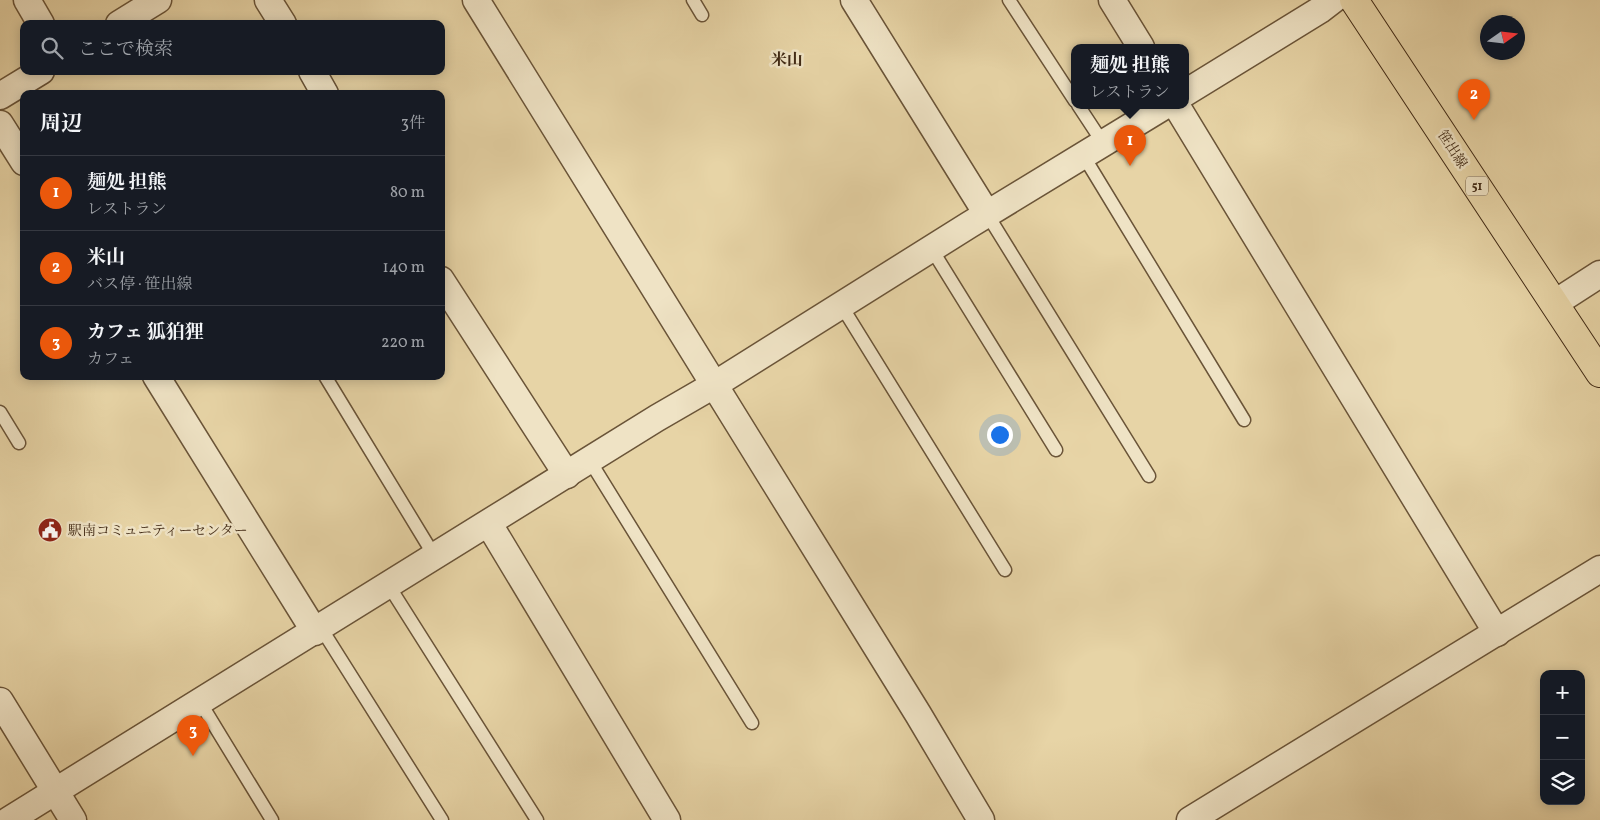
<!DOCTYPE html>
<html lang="ja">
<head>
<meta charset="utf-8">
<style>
  :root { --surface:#171b24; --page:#20242c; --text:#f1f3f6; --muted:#9ea1a6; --line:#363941; --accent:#ea580c }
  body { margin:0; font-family:Vollkorn,"Noto Serif JP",serif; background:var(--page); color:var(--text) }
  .controls { position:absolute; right:15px; bottom:15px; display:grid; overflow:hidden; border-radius:10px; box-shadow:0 2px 12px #0003 }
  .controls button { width:45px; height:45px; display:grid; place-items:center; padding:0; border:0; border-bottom:1px solid var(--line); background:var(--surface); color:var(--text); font:25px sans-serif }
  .compass { position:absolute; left:1480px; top:15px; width:45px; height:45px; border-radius:50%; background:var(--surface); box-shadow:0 2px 12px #0003; rotate:76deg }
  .you { position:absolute; left:999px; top:434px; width:18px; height:18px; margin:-12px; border:4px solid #fff; border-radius:50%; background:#1a73e8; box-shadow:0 0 0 8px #1a73e833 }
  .badge { display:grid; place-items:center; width:32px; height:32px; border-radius:50%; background:var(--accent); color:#fff; font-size:16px; font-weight:700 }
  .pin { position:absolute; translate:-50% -41px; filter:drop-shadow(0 1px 2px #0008) }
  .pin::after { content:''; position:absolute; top:26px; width:18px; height:15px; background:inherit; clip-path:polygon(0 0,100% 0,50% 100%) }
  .popup { position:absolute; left:1071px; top:44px; width:118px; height:65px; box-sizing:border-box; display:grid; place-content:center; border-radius:10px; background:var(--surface); filter:drop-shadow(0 1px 4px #0005); font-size:16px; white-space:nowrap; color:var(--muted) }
  .popup b { font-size:19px; color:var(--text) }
  .popup::after { content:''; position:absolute; left:50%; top:100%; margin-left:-10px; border:10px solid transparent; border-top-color:var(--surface) }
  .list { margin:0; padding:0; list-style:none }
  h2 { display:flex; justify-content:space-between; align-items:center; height:65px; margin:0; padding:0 20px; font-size:21px }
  h2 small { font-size:16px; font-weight:400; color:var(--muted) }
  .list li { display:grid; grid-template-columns:32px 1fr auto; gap:15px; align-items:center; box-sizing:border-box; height:75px; padding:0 20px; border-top:1px solid var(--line) }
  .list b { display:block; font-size:19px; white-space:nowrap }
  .list p { margin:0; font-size:16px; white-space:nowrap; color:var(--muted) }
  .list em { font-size:16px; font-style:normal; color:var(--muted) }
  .icon { flex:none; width:28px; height:28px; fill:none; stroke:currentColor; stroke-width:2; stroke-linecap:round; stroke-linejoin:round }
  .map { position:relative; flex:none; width:1600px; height:820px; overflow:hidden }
  .search { position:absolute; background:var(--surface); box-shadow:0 2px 12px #0003; left:20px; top:20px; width:425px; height:55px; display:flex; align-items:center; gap:12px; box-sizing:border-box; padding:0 18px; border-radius:10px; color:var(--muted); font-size:19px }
  .panel { position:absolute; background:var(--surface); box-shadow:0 2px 12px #0003; left:20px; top:90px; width:425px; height:290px; border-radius:10px }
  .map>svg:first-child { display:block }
</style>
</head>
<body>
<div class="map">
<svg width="1600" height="820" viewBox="0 0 1600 820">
  <rect width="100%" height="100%" fill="#e7d4a6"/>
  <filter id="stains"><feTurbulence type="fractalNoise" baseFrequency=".004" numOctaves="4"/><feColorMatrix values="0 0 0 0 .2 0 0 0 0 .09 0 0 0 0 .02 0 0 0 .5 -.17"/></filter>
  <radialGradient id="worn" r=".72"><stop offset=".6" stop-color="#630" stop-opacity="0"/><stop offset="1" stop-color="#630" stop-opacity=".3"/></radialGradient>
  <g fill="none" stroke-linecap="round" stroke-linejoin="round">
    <defs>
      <g id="lane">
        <path d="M693,0L702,15"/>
        <path d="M1009,0L1075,101"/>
        <path d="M1078,105L1103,143"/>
        <path d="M1083,155L1244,420"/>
        <path d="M987,214L1149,476"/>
        <path d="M931,248L1056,450"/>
        <path d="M841,305L1005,570"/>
        <path d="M325,376L435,557"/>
        <path d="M0,412L19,443"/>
        <path d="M590,461L752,723"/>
        <path d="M389,586L537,820"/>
        <path d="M321,628L442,820"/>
        <path d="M200,702L272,820"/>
      </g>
      <g id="street">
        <path d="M27,0L41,24"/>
        <path d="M268,0L283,24"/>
        <path d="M476,0L918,714L981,820"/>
        <path d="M854,0L987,214"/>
        <path d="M1112,0L1141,47"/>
        <path d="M119,24L158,0"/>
        <path d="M312,71L325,94"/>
        <path d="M1185,93L1320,10L1333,0"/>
        <path d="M0,96L41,71"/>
        <path d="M1176,105L1497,633"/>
        <path d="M0,124L24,162"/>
        <path d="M441,280L567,475"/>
        <path d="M1555,303L1600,274"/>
        <path d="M156,376L315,632"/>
        <path d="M489,524L667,820"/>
        <path d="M0,701L73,820"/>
        <path d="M9,820L657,418L714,385L969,225L1166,105"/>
        <path d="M1190,820L1600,569"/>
      </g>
      <path id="primary" d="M1354,0L1600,373"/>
    </defs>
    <!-- lane casing -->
    <use href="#lane" stroke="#6a5438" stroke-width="15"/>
    <!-- street casing -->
    <use href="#street" stroke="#6a5438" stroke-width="29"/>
    <!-- primary casing -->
    <use href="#primary" stroke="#402914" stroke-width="30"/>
    <!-- lane -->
    <use href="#lane" stroke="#efe3c5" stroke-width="12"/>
    <!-- street -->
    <use href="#street" stroke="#efe3c5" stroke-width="26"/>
    <!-- primary -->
    <use href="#primary" stroke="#e7d4a6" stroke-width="28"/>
  </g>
  <!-- icons -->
  <defs>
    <symbol id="civic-disc" viewBox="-11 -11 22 22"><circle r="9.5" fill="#8f2418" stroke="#efe3c5"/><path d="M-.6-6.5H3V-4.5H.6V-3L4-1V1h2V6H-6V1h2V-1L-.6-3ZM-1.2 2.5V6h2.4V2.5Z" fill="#fff"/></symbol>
  </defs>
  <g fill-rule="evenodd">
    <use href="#civic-disc" x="36" y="516" width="28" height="28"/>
  </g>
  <g text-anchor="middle" stroke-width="5" stroke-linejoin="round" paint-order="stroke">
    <!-- shield labels -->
    <rect fill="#efe3c5" stroke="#746149" stroke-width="1" x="1466" y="176.5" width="22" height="19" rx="4"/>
    <g font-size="12" font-weight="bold" fill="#402914">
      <text x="1477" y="190">51</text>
    </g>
    <!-- street labels -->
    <g font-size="14" fill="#402914" stroke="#efe3c5">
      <text transform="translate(1453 149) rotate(57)" y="5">笹出線</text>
    </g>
    <!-- poi labels -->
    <g font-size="14" fill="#402914" stroke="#efe3c5" text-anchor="start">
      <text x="68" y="535">駅南コミュニティーセンター</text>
    </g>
    <!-- quarter labels -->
    <g font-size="16" font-weight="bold" fill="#402914" stroke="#efe3c5">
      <text x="787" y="65">米山</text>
    </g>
  </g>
  <rect width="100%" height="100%" filter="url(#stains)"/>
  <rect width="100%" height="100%" fill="url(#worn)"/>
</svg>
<div class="controls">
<button>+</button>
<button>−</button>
<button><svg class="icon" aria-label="layers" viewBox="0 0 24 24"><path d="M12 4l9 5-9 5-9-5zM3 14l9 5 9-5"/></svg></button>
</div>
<svg class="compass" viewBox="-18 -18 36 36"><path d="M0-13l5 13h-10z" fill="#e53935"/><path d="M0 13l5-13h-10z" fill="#9ea1a6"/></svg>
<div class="you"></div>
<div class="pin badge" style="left:1130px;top:166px">1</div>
<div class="popup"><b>麺処 担熊</b>レストラン</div>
<div class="pin badge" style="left:1474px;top:120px">2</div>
<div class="pin badge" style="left:193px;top:756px">3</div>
<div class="search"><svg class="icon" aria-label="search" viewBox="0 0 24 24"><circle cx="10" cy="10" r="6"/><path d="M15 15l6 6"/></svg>ここで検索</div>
<section class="panel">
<h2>周辺<small>3件</small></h2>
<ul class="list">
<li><span class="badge">1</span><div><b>麺処 担熊</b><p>レストラン</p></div><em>80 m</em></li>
<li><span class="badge">2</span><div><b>米山</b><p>バス停 · 笹出線</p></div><em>140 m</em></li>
<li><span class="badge">3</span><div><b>カフェ 狐狛狸</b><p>カフェ</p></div><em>220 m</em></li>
</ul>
</section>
</div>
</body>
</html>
